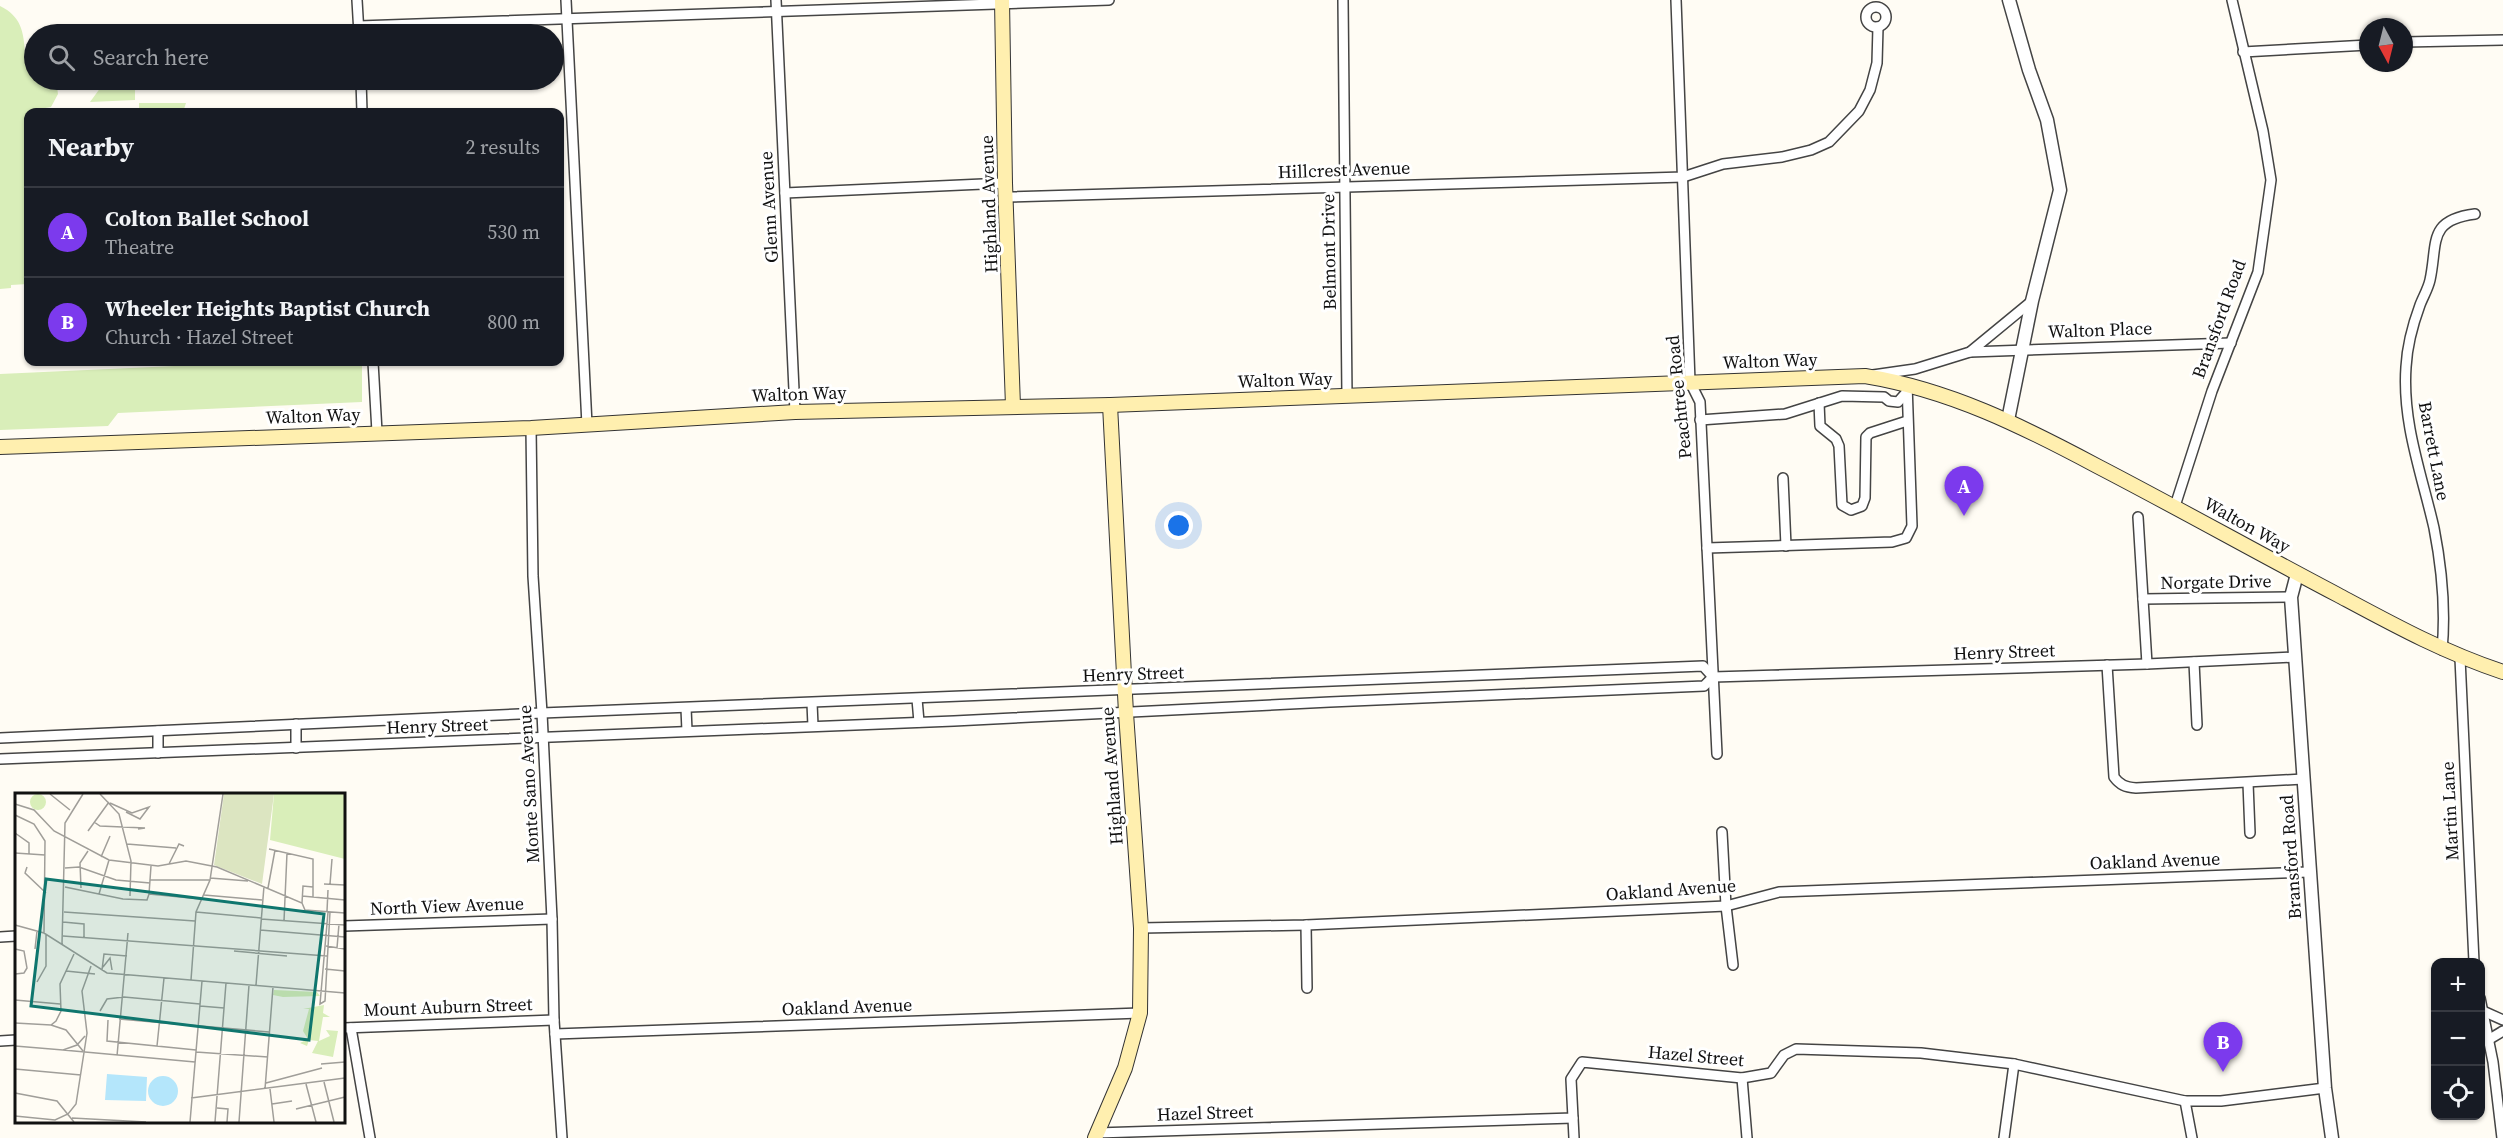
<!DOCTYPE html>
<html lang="en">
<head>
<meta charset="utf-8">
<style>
  :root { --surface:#171b24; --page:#20242c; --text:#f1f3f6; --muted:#9ea1a6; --line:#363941; --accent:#7c3aed }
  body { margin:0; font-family:"Source Serif 4",serif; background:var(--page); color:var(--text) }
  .controls { position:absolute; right:18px; bottom:18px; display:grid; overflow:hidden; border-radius:12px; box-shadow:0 2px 4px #0004 }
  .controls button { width:54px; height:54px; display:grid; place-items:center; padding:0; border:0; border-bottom:2px solid var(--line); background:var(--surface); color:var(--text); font:30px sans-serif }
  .compass { position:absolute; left:2359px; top:18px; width:54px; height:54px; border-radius:50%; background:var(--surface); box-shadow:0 2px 4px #0004; rotate:173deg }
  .you { position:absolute; left:1179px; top:526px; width:21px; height:21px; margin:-15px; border:4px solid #fff; border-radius:50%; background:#1a73e8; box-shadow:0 0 0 9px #1a73e833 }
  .badge { display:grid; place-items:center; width:39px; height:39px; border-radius:50%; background:var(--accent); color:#fff; font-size:20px; font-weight:700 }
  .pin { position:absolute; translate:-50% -50px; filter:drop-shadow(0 2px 3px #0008) }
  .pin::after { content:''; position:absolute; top:32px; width:21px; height:18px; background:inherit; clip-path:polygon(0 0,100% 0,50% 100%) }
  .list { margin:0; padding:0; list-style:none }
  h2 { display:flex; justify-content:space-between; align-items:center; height:78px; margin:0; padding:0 24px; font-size:26px }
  h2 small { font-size:20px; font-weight:400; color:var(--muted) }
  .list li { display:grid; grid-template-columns:39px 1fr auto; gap:18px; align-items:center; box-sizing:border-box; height:90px; padding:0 24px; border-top:2px solid var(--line) }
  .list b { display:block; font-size:22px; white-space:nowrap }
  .list p { margin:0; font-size:20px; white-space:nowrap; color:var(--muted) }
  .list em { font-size:20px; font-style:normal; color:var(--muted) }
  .icon { flex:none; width:33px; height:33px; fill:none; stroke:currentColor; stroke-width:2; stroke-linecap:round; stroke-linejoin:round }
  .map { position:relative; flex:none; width:2503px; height:1138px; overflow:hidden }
  .search { position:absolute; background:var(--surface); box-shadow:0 2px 4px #0004; left:24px; top:24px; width:540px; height:66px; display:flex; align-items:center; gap:15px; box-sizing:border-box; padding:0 21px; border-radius:33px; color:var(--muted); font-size:22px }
  .panel { position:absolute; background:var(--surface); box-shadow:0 2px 4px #0004; left:24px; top:108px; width:540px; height:258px; border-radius:12px }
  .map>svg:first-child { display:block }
</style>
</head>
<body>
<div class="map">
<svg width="2503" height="1138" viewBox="0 0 2503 1138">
  <rect width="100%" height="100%" fill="#fffcf4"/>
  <!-- green -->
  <g fill="#d9eeb9">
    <path d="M0,6C21,16 24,32 25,54L34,58V80H56L58,94L51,107L34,110L27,115L28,284L11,285V288L0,289Z"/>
    <path d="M110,82H131L135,86V100L90,102L101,87H106Z"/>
    <path d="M186,103L183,112H139V103Z"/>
    <path d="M264,362H362V402L118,413L108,426L0,430V374Z"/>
  </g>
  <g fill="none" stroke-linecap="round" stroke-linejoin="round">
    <defs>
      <g id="minor">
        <path d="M357,0L359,34"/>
        <path d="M566,0L587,425"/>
        <path d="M776,0L795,412"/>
        <path d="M1343,0L1347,396"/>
        <path d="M1676,0L1690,382L1700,402L1717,754"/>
        <circle cx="1876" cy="17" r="10"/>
        <path d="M359,26L1109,0"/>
        <path d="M2404,42L2503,40"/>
        <path d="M2243,52L2368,45"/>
        <path d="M361,80L362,112"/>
        <path d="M785,193L1005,183"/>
        <path d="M1006,197L1683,177L1723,164L1782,157L1811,150L1829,142L1859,111L1870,90L1877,63L1878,27"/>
        <path d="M1970,352L2231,343"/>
        <path d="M373,362L377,432"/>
        <path d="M1873,375L1915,369L1970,352L2032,301"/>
        <path d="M1819,403L1820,426L1836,439L1839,446L1842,505L1851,510L1862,506L1865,498L1866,437L1870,433L1907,421"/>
        <path d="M1700,420L1785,414L1842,396L1884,397L1889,401L1898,402L1905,394"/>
        <path d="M531,428L533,576L542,713L552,919L554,1020L562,1138"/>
        <path d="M1783,478L1786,546"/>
        <path d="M2175,506L2212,391L2258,272L2271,180L2263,131L2232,0"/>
        <path d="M2138,517L2147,664"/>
        <path d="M1707,548L1892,542L1906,538L1912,526L1907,384"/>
        <path d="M2143,599L2291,597"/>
        <path d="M2442,650C2446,608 2442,569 2434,528C2422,475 2402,423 2406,367C2407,347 2413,324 2420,305C2423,297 2428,289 2430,280C2438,243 2427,220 2475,214"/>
        <path d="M2460,658L2474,962"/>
        <path d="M2194,662L2197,725"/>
        <path d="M2107,665L2114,777C2120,785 2125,787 2136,788L2303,779"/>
        <path d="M917,699L919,722"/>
        <path d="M812,703L813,726"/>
        <path d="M686,708L687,731"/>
        <path d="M296,724V748"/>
        <path d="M0,738L542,713L1703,666L1713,677"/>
        <path d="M158,753V731"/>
        <path d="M0,759L954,721L1330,702L1704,686L1713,677L2147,664L2295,657"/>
        <path d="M2248,783L2250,833"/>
        <path d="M1722,832L1726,906L1733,965"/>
        <path d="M1306,925L1307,988"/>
        <path d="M344,926L552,919"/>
        <path d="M1141,928L1306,925L1726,906L1779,892L2309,872"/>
        <path d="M0,937L16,936"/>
        <path d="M2480,998L2493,1062L2502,1138"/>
        <path d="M2483,1011L2503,1020"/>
        <path d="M344,1028L554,1020"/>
        <path d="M351,1028L370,1138"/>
        <path d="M555,1034L1140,1013"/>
        <path d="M2488,1040L2503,1031"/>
        <path d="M0,1041L16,1040"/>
        <path d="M1742,1078L1747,1138"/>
        <path d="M2185,1101L2192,1138"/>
        <path d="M1573,1118L1574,1138"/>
        <path d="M1097,1133L1573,1118L1571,1079L1582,1062L1742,1078L1771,1073L1784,1055L1796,1049L1921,1053L2014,1064L2185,1101H2221L2325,1088"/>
        <path d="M2004,1138L2014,1064"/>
      </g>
      <g id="tertiary">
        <path d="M2008,420L2032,301L2060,190L2047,120L2029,70L2009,0"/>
        <path d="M2297,574L2291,597L2325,1088L2332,1138"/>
      </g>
      <g id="secondary">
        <path d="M1002,0L1005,183L1013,406"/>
        <path d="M0,447L531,428L795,412L1110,405L1865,376C1950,390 2022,426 2097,466C2178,508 2258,553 2338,595C2394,625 2443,652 2503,672"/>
        <path d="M1095,1138L1125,1068L1140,1013L1141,928L1126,713L1110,405"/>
      </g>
    </defs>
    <!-- minor casing -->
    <use href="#minor" stroke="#444" stroke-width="12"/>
    <!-- tertiary casing -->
    <use href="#tertiary" stroke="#444" stroke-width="15"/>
    <!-- secondary casing -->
    <use href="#secondary" stroke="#333" stroke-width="16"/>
    <!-- minor -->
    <use href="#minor" stroke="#fff" stroke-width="9"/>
    <!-- tertiary -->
    <use href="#tertiary" stroke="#fff" stroke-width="12"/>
    <!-- secondary -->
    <use href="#secondary" stroke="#ffefaf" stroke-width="14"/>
  </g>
  <g text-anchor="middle" stroke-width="6" stroke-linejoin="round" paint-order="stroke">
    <!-- street labels -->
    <g font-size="18" fill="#111" stroke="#fff">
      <text transform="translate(1344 170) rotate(-2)" y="6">Hillcrest Avenue</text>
      <text transform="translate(989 204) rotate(-92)" y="6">Highland Avenue</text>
      <text transform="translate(769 207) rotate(-93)" y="6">Glenn Avenue</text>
      <text transform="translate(1329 252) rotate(-91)" y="6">Belmont Drive</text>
      <text transform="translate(2219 319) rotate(-70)" y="6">Bransford Road</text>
      <text transform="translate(2100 330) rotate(-2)" y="6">Walton Place</text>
      <text transform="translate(1770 361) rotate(-2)" y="6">Walton Way</text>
      <text transform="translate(1285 380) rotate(-2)" y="6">Walton Way</text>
      <text transform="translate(799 394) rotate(-2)" y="6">Walton Way</text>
      <text transform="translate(1679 397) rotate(-96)" y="6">Peachtree Road</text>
      <text transform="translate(313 416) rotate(-2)" y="6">Walton Way</text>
      <text transform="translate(2434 451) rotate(79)" y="6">Barrett Lane</text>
      <text transform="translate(2247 525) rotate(29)" y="6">Walton Way</text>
      <text transform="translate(2216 582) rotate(-1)" y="6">Norgate Drive</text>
      <text transform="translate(2004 652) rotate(-2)" y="6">Henry Street</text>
      <text transform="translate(1133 674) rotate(-2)" y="6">Henry Street</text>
      <text transform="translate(437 726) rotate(-2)" y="6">Henry Street</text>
      <text transform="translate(1112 776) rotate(-94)" y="6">Highland Avenue</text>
      <text transform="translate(529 784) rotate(-93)" y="6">Monte Sano Avenue</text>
      <text transform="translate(2450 811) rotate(-93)" y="6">Martin Lane</text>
      <text transform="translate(2291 857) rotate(-94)" y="6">Bransford Road</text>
      <text transform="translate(2155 861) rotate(-2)" y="6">Oakland Avenue</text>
      <text transform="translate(1671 890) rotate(-4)" y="6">Oakland Avenue</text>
      <text transform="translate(447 906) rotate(-2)" y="6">North View Avenue</text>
      <text transform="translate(448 1007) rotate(-2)" y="6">Mount Auburn Street</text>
      <text transform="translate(847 1007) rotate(-2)" y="6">Oakland Avenue</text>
      <text transform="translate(1696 1056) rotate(5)" y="6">Hazel Street</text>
      <text transform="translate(1205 1113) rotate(-2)" y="6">Hazel Street</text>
    </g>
  </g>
  <!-- overview -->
  <g transform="translate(15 793)">
    <rect width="330" height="330" fill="#fffcf4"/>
    <path d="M259,1H330V66L255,47ZM15 9a8 8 0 1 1 16 0a8 8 0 1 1-16 0ZM259,197L302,199L305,203L268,204L258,202ZM309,212L308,220L315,224H308L304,248L315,243L311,237L323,238L318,264L297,260L303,248L294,247L292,253L285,250L293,246L288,238L294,216H288Z" fill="#d9eeb9"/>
    <path d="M209,1H259L247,91L199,72Z" fill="#dce5c1"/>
    <path d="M92,281L132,284L131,308L90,307ZM133 298a15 15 0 1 1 30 0a15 15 0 1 1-30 0Z" fill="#b4e6fb"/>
    <path fill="none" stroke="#a09e99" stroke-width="1.5" d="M35,1L55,17M85,1L104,21L116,68L115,103M95,10L117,20L134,14L125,26L111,19M0,11L19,17L39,38L94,67L143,73L171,68L202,74L287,110L290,117L330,120M0,22L19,31L30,48L29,140M79,29L85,33L130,35L123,36M73,38L94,9M0,40L14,50V61M112,51L161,55M254,56L298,66V104M0,60L30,62M86,64L95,43M154,71L164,51L169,53M50,75L64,74L101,87L135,90M10,80L12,74L10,80L31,100M195,85L233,88M135,87H195M309,91L330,92M315,91L317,66M50,94L108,106L132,107L134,101L186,106M66,95L65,70L73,58M253,95L260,57M84,101L94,67M134,101L136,73M189,102L247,107M287,103L330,107M287,110L288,93L298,94M312,118L313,97M49,119L180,128M181,119L246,125M313,119L305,211L310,208L315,119M246,126L330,132M269,128L272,60M48,129L69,131V144M0,132L29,140L92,180L330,200M245,137L330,144M48,143L312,163M47,151L50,30L68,1M311,153L330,156M322,155L324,131M0,156L9,158L12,175L9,180L0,181M20,156L22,138M219,158L272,163M88,174L95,165L97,177M310,176L330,178M87,177L89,161L112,163M51,178L80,181M176,187L181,119L195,87L208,1M22,189L31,173V141M241,192L249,93M0,207L45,211M185,213L209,215M85,218L92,206L109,204L185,211M104,226L254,239M93,227L92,248L181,257M0,230L36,232L41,228L46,218L45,191L59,161M36,232L51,237L68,258M0,253L48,257L62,252L70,243M142,253L149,185M48,257L180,269M181,259L253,264M102,263L113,140M306,271L330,269M0,276L66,282M309,289L319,329M251,290L307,275M291,291L301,329M250,296L258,194M255,296L259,329M0,300L42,308L59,329M176,305L330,285M257,311L277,308M202,315L213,316L212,329M281,316L330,304M0,323L40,327L53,321L61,311L72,240L67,198L76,173M57,325L131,329M175,329L187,188M200,329L211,190M224,329L234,192"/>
    <path fill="#0f766e" fill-opacity="0.15" stroke="#0f766e" stroke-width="3" d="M31,86L309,121L294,247L16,213Z"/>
    <rect width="330" height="330" fill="none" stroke="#111" stroke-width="3"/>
  </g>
</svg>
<div class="controls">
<button>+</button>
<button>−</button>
<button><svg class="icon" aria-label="locate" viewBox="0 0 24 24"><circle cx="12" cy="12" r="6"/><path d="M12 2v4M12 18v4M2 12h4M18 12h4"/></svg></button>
</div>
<svg class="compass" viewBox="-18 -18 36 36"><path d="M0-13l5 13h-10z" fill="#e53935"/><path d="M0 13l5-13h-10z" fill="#9ea1a6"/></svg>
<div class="you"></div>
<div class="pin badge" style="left:1964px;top:516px">A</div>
<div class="pin badge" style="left:2223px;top:1072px">B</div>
<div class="search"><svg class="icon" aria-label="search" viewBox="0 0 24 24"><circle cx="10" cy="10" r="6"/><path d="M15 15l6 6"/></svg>Search here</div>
<section class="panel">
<h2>Nearby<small>2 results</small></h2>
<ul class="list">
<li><span class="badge">A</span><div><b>Colton Ballet School</b><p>Theatre</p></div><em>530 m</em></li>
<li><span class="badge">B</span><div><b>Wheeler Heights Baptist Church</b><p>Church · Hazel Street</p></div><em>800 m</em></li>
</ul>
</section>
</div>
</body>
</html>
